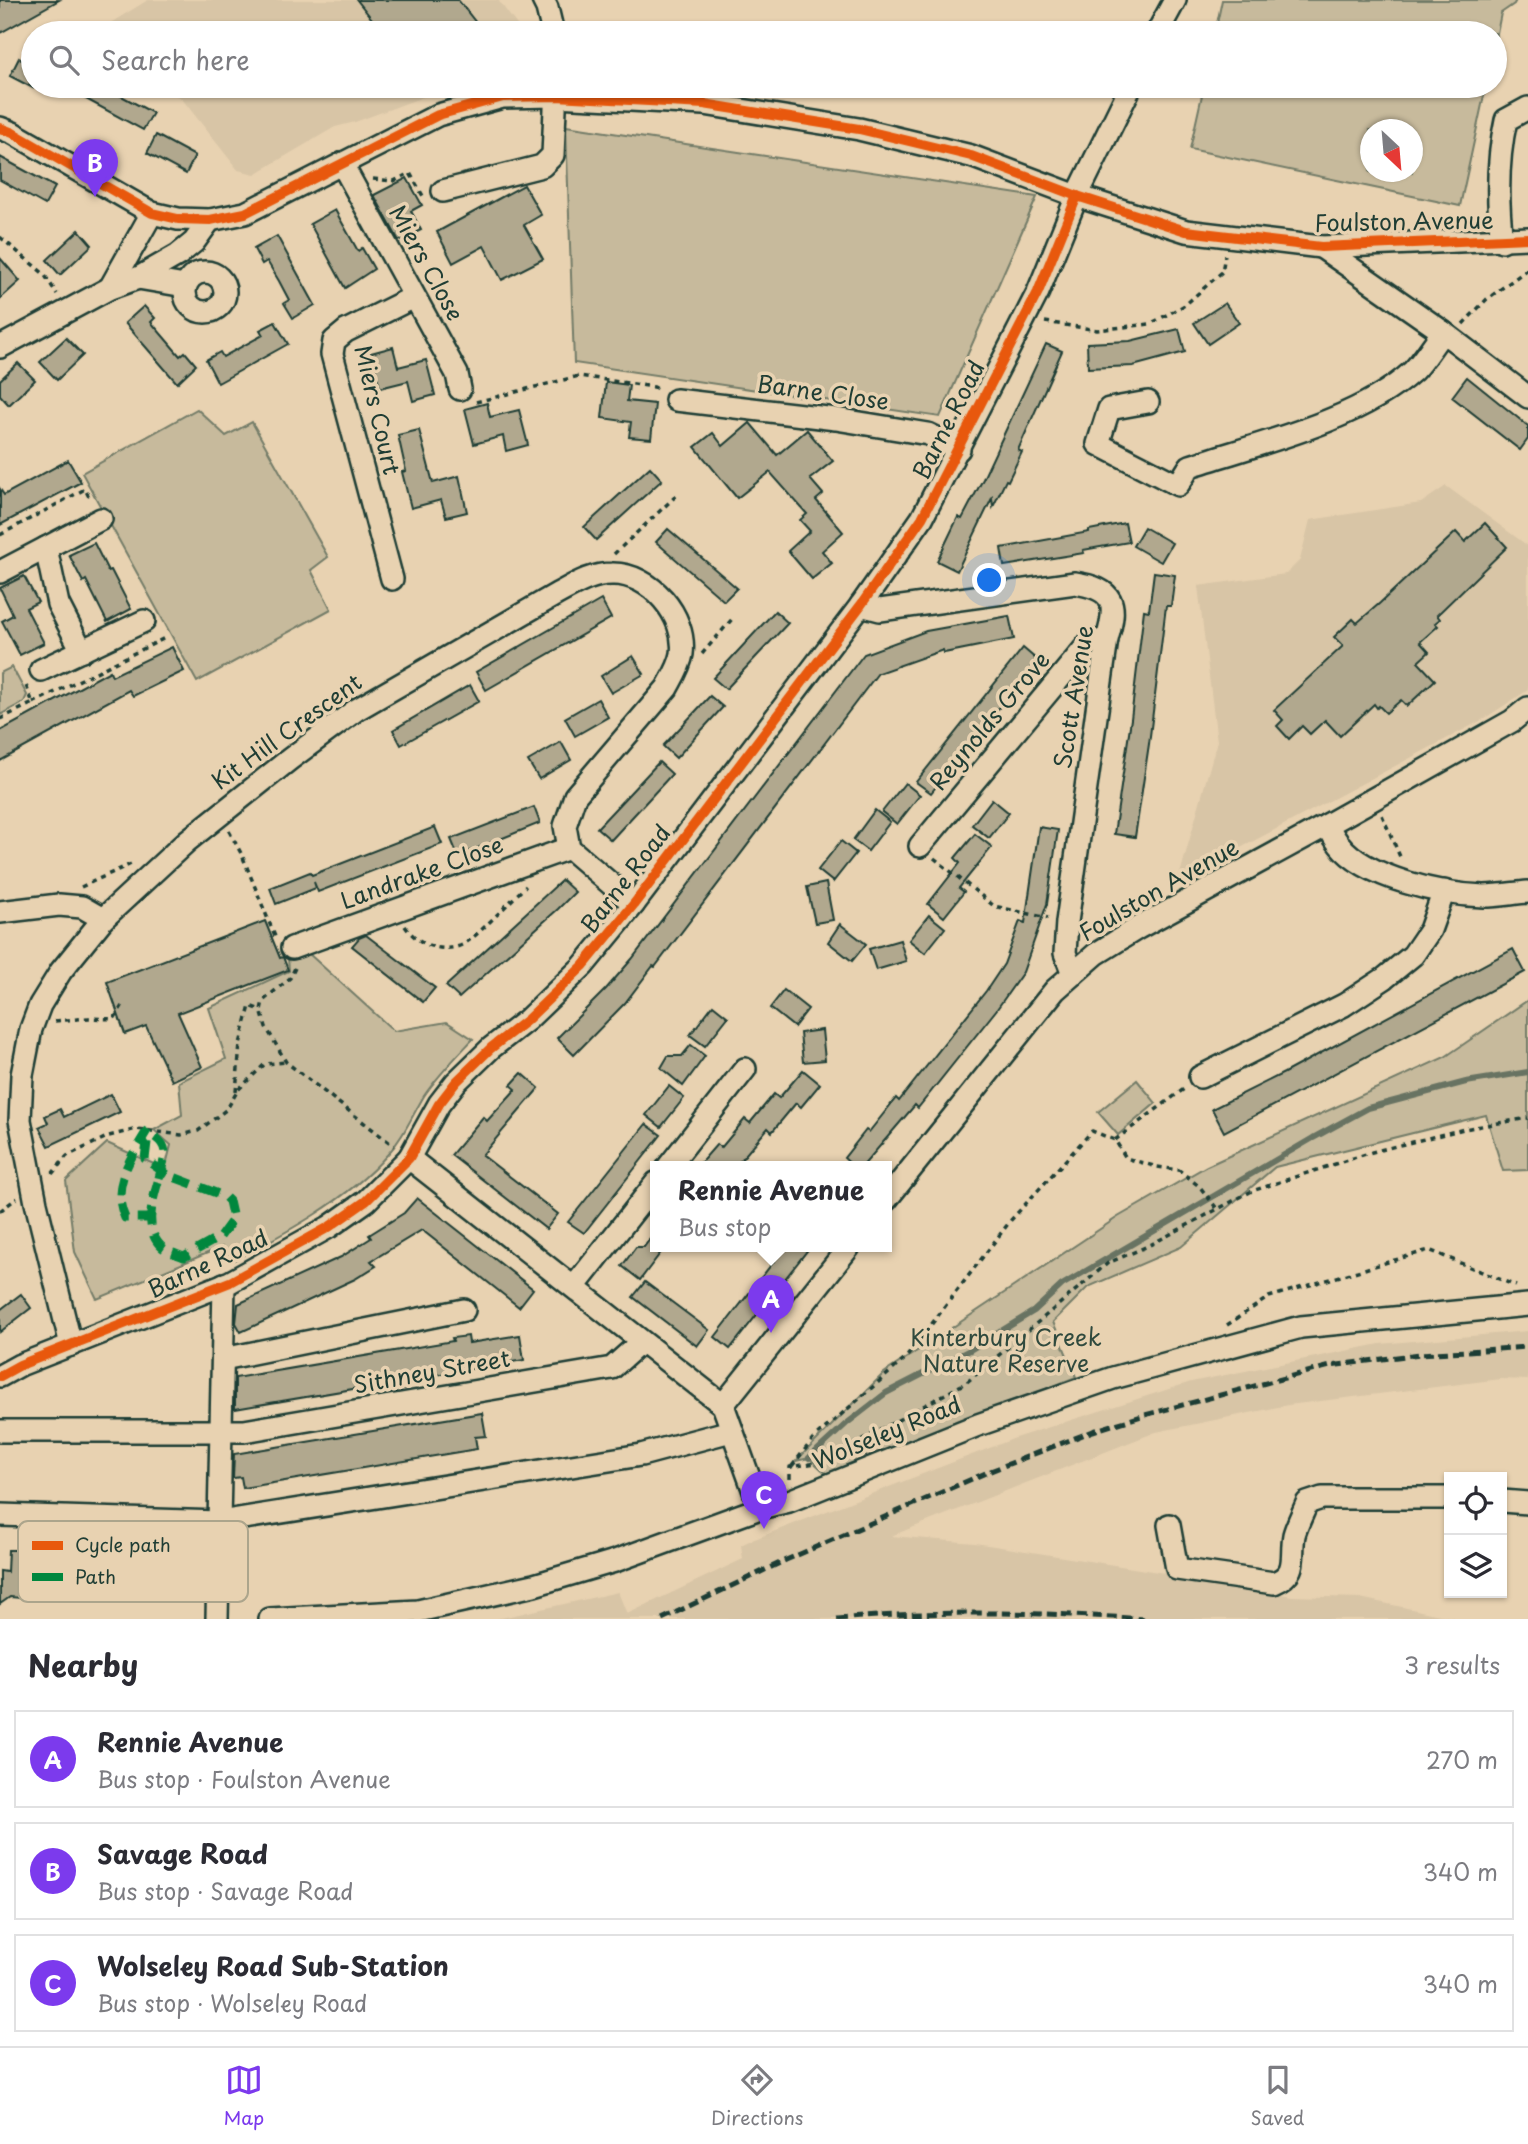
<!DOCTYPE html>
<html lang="en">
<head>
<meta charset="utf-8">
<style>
  :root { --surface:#fff; --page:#f2f2f3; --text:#2b2b33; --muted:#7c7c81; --line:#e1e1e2; --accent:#7c3aed }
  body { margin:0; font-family:"Playpen Sans",sans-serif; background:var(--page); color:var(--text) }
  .controls { position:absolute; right:21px; bottom:21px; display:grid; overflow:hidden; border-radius:0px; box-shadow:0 2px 5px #0004 }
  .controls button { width:63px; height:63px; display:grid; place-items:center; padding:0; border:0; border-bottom:2px solid var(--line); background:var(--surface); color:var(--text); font:35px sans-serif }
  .compass { position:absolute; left:1360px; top:119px; width:63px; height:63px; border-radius:50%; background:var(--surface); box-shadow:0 2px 5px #0004; rotate:154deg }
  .you { position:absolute; left:990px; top:581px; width:24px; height:24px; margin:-18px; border:5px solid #fff; border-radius:50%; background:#1a73e8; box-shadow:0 0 0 10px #1a73e833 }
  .badge { display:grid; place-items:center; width:46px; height:46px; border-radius:50%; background:var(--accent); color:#fff; font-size:23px; font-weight:700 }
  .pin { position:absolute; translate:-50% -58px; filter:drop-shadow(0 2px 4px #0008) }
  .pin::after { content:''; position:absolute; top:37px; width:24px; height:21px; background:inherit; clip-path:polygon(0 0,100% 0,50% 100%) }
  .popup { position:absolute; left:650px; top:1161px; width:242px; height:91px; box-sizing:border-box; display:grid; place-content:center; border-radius:0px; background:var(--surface); filter:drop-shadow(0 2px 5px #0005); font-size:23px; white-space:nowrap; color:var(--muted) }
  .popup b { font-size:26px; color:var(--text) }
  .popup::after { content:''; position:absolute; left:50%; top:100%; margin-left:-14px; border:14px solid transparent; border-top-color:var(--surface) }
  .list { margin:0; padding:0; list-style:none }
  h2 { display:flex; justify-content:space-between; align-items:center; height:91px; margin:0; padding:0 28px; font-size:30px }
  h2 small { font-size:23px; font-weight:400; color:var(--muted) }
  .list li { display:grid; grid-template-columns:46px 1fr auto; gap:21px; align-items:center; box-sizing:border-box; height:98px; margin:0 14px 14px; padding:0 14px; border:2px solid var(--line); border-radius:0px }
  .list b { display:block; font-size:26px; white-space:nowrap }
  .list p { margin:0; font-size:23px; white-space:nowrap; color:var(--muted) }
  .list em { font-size:23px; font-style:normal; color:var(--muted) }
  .icon { flex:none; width:38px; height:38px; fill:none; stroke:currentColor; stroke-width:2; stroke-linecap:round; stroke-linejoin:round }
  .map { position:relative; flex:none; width:1528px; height:1619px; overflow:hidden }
  .search { position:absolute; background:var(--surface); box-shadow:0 2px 5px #0004; left:21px; right:21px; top:21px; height:77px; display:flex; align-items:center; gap:18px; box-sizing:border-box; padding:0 24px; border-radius:38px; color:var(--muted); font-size:26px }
  .sheet { height:427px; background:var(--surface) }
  nav { display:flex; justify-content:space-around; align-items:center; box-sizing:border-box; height:98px; border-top:2px solid var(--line); background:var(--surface); font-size:19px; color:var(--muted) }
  nav a { display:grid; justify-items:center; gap:4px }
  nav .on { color:var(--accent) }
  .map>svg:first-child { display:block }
</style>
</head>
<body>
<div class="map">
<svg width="1528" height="1619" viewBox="0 0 1528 1619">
  <rect width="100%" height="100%" fill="#e8d2b1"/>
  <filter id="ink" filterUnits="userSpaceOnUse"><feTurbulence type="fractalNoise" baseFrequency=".0143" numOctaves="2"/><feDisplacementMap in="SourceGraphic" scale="14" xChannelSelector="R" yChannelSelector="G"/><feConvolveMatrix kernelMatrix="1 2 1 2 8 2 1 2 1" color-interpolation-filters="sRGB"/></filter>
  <g filter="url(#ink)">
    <!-- built -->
    <g fill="#d8c5a6">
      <path d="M148,0H498L523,33H94Z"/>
      <path d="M160,86H453L355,122L335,127L255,174L238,170L182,99Z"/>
      <path d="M1446,486L1528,546V690L1482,720L1178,881L1217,741L1198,586L1286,574L1300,560L1310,520L1421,503Z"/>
      <path d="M1528,1331V1380L1501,1379L1288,1405L1156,1432L891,1536L975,1543L1177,1575L1292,1596L1360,1598L1458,1619H497L618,1592L627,1614L743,1559L741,1545L747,1542L1018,1437L1191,1382L1380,1344Z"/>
    </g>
    <!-- green -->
    <g fill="#c7ba9c" stroke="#737c68" stroke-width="2" fill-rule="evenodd">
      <path d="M1222,0H1516L1514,4L1501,13L1495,43V33H1215Z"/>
      <path d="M1204,86H1486L1460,206L1190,149ZM1370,130H1412V172H1370Z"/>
      <path d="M566,126L1037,197L940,417L574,363Z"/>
      <path d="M197,409L226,436L252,422L328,557L311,570L331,609L197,682L82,473Z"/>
      <path d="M12,667L27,695L24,702L0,715V673Z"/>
      <path d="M308,953L394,1031L447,1022L473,1039C456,1057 438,1075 424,1096C412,1116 403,1138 387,1155C348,1200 284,1234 232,1261L222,1247L97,1299L75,1252L66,1181L107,1143L165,1169L171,1145L154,1130L182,1115L179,1082L226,1059L209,1008L289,971L288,958Z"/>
      <path d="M1528,1000V1170L1503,1171L1486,1115L1275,1167L1181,1247L1088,1287L1053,1322L1076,1377L829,1476L809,1458L796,1461L884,1373L1118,1217L1207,1166L1445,1057Z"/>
      <path d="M1137,1080L1156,1103L1118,1135L1098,1112Z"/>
    </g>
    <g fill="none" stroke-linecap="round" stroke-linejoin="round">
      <!-- stream -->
      <path stroke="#687362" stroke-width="6" d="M809,1458L846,1424L886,1393L970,1350L1034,1311L1062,1285L1313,1138L1368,1108L1466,1082L1528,1072"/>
    </g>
    <!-- building -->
    <g fill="#b1a88e" stroke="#1f3d34" stroke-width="2">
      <path d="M0,0H59L0,33Z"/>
      <path d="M357,0H458L484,33H383Z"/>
      <path d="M19,58L33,66V88L10,76Z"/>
      <path d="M62,86H103L153,113L143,130Z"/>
      <path d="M156,135L195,156L186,174L147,153Z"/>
      <path d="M0,157L55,187L45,205L0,180Z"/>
      <path d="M407,178L422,205L411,211L421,230L399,241L374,195Z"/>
      <path d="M524,185L541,215L524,225L543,259L502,280L484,246L453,263L437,232Z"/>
      <path d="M335,210L358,251L362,248L374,269L345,288L310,224Z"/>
      <path d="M79,230L92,245L60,275L47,260Z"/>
      <path d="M277,236L315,305L293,318L284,303L289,300L279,281L267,261L262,264L254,249Z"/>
      <path d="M0,258L20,281L0,299Z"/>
      <path d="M1225,303L1239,323L1208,344L1194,323Z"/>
      <path d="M144,306L155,318L151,322L180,356L185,352L196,365L177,383L125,323Z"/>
      <path d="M275,322L288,344L218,383L206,360L220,352L223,357L263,335L260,330Z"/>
      <path d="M1179,329L1185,352L1133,366L1088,368L1087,343L1130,341Z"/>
      <path d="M66,338L83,355L57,380L40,362Z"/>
      <path d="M1046,344L1062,351L1018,450L1022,452L1008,481L1006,480L993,507L992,498L957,571L937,561L958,517L962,519L983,479Z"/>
      <path d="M393,347L398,367L426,360L435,395L413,401L408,381L380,388L371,353Z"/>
      <path d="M18,363L35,380L9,405L0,395V380Z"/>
      <path d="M1467,377L1528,426V439L1520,450L1452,397Z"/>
      <path d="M606,382L629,385L627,401L655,404L651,439L629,437L631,422L602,418Z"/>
      <path d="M487,403L490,417L519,410L528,445L506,451L503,436L474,444L465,409Z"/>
      <path d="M750,423L777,455L807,430L833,461L810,479L823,494L816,500L843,532L822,551L832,563L812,579L788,551L810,531L800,520L807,514L770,472L737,498L695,447L713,433L723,446Z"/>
      <path d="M419,430L433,483L459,476L467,512L446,517L441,500L411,508L402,472L406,471L398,435Z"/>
      <path d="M68,460L81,482L0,525V489L4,495Z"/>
      <path d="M650,467L662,480L596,540L584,527Z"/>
      <path d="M1125,523L1129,542L1083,550L1084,553L1004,566L1001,548L1089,532V530Z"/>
      <path d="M1485,523L1507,547L1437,615L1440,619L1435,623L1438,626L1420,642L1429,652L1418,662L1435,680L1407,706L1401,700L1386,713L1379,706L1377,708L1374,704L1340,736L1325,720L1310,734L1302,726L1289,739L1277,726L1283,720L1274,710L1343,646L1334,637L1353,619L1357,623L1380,603L1456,532L1465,542Z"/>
      <path d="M1144,527L1172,543L1161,562L1133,546Z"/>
      <path d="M668,529L737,588L724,601L656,542Z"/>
      <path d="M94,543L108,571L111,570L131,609L107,622L86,580L83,582L69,555Z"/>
      <path d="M1154,572L1175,575L1171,606H1166L1149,744L1135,837L1114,834L1131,719L1144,610L1149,611Z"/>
      <path d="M24,576L38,602L26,608L44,643L20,655L2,621L13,615L0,588Z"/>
      <path d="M601,600L611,618L486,690L476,672Z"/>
      <path d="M775,611L788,623L726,689L713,678Z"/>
      <path d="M1009,616L1014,639L944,653L943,650L878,673L655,967L653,966L625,1003L574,1055L557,1038L606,989L632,959L864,654L926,631Z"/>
      <path d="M172,647L184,671L133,696L129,690L0,761V731L110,671L112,676Z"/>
      <path d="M1023,648L1037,660L931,793L916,782Z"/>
      <path d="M633,656L644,674L611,693L601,676Z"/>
      <path d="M470,685L479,701L401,745L393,730Z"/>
      <path d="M710,696L723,707L676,758L663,746Z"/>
      <path d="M598,699L608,717L575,736L565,718Z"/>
      <path d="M561,742L571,760L539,779L528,761Z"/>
      <path d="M659,762L672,774L611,840L597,828Z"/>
      <path d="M905,783L920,795L897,824L882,812Z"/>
      <path d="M992,799L1009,813L989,838L972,825Z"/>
      <path d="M534,807L540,823L458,856L451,839Z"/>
      <path d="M875,810L890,822L868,851L853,840Z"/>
      <path d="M435,827L442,844L318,892L314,882L316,888L276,904L270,888L310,872L312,875Z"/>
      <path d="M1039,827L1058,830L1047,904L1023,972L997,1009L918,1108L915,1105L862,1167H854L844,1158L866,1130L869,1132L896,1098L899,1101L986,991L1004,964L1020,921L1025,923Z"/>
      <path d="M975,834L992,847L959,888L964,892L944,917L928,904L960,863L955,858Z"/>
      <path d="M841,841L856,853L833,882L818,870Z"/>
      <path d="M562,880L575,892L558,909L459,998L446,986Z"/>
      <path d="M826,883L833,920L815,923L807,887Z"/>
      <path d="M929,915L945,928L925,953L909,940Z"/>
      <path d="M265,921L280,958L283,957L288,970L178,1013L202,1067L172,1081L146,1026L125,1034L107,982Z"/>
      <path d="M840,924L866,944L852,961L828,942Z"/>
      <path d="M366,935L435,988L423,1002L352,946L359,938Z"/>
      <path d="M900,940L906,961L876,970L869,949Z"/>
      <path d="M1513,949L1525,972L1224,1132L1212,1109L1284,1073Z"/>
      <path d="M784,990L808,1009L794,1027L770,1008Z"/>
      <path d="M713,1005L728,1017L705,1046L690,1035Z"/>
      <path d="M822,1030L825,1060L803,1062L800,1033Z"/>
      <path d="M691,1045L705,1056L683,1086L661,1068L668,1056H682Z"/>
      <path d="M803,1070L820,1084L801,1107L796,1103L772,1132L768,1128L735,1167H697L717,1144L721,1148L745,1119L750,1123L774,1094L779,1098Z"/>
      <path d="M522,1073L539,1088L482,1155L558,1214L546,1229L451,1155L483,1117L487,1121L516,1089L511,1085Z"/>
      <path d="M669,1086L684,1098L661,1127L646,1115Z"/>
      <path d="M111,1094L120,1112L49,1146L39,1127L48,1123L45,1116L60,1109L64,1117Z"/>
      <path d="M646,1124L661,1135L584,1233L568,1222Z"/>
      <path d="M417,1198L533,1289L519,1307L422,1230L371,1261L376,1266L355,1279L241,1332L236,1323L238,1304L341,1257L371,1238L369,1235L404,1213Z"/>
      <path d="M655,1232V1247H665L640,1280L622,1266L636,1247H644Z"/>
      <path d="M785,1247H810L730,1349L715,1337Z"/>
      <path d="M645,1282L709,1330L697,1346L633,1297Z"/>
      <path d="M21,1294L31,1308L0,1332V1310Z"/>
      <path d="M520,1335L524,1360L235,1409V1378L453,1341L452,1338L468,1336L469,1343Z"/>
      <path d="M482,1413L486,1436L475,1437L477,1449L243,1488L241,1477L233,1478L234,1454Z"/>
      <path d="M205,1549L204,1599H65V1584L44,1600L10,1597L0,1604V1571L7,1572L8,1550Z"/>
    </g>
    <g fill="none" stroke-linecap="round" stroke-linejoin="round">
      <defs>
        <g id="minor">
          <path d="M543,0L547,8L553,33"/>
          <path d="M1157,33L1175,0"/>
          <path d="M0,128L13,133L152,213L178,219L210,220L245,213L438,115L503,97L556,96L704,104L859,129L971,156L1077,196L1186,231L1321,247L1528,238"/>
          <path d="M342,164L457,374L460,389"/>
          <path d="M443,191L542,166L553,155L556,86"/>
          <path d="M1502,241C1497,200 1497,160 1506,120L1528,108"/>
          <path d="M1321,247L1443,332L1528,397"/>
          <circle cx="205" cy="292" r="20"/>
          <path d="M138,278L185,286"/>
          <path d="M110,288L152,213"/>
          <path d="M0,347L110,288L138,278L178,255L194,242L210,220"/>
          <path d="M676,400L836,419L928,434L959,449"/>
          <path d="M1148,402L1109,409L1098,444L1178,485L1190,466C1260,443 1358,421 1413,371C1424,360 1433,344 1443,332"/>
          <path d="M46,548L58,604L82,651"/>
          <path d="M0,572L101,519"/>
          <path d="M392,579L332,354L334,341L346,331L414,297"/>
          <path d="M861,605L880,610L1075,583C1114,589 1118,603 1107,639L1067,922L1065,953L1073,974"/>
          <path d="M41,670L144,621"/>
          <path d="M1327,825C1331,831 1334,838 1339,844C1365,878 1443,895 1484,896C1499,896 1514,893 1528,892"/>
          <path d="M920,846L1089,643L1107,639"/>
          <path d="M0,912L59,905L82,907L103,919"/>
          <path d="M292,948L569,848"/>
          <path d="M1200,1077L1344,1005L1385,978L1413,955L1430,930L1444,891"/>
          <path d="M409,1158L723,1405L760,1508"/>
          <path d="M668,1167L745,1069"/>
          <path d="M886,1200L1055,990L1096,954L1138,928L1327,825L1512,721L1528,708"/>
          <path d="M574,1287L656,1183"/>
          <path d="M71,1345L36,1203L20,1120L22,1075L31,1029L40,1005L61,971L103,919L187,841L290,759L356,710L557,594C574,585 591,574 612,574C650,573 687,616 682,654C680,666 673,677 667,688L575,796L565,826L569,848L634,904"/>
          <path d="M223,1359L464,1310"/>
          <path d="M0,1376L20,1365L230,1282L329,1227L366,1201L409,1158L439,1104L456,1082L491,1048L527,1020L583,966L634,904L861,605L922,518L1038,292L1077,196L1131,86"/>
          <path d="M723,1405L849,1247"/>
          <path d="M0,1431H244L612,1368L640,1343"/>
          <path d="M1502,1501L1528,1503"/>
          <path d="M0,1515L219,1522L641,1455L731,1431"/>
          <path d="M1169,1525L1177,1569L1274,1583C1299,1573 1290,1557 1294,1535C1297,1524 1303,1513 1307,1503L1322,1498H1449"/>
          <path d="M217,1619L224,1284"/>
          <path d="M270,1619L418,1611L534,1585L615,1561L760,1508L789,1501L978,1425L1113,1378L1301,1327L1528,1305"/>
        </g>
      </defs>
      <!-- minor casing -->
      <use href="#minor" stroke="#1f3d34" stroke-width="26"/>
      <!-- path -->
      <g stroke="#1f3d34" stroke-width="3.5" stroke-dasharray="5 5" stroke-linecap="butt">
        <path d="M373,179L394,181L410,173L423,196"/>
        <path d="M0,237L44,274L57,294"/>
        <path d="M1045,322L1097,330L1150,324L1185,305L1222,272L1225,255"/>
        <path d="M1463,324L1487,299L1528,269"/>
        <path d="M476,402L579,376L654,387L659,390"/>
        <path d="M0,535L85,489L91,501"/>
        <path d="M614,554L677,495"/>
        <path d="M702,654L733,618"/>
        <path d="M33,703L167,637"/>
        <path d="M0,719L33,703L25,683"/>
        <path d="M1382,815L1401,859"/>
        <path d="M229,831L242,855L276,939"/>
        <path d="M934,858L994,906L1048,918"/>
        <path d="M81,887L131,864"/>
        <path d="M405,926C417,944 441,954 462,945C474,940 513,898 526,886"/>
        <path d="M295,968L290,978L263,1001L261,1010L266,1027L286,1062L394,1146"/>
        <path d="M55,1021L89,1018L114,1019L122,1006"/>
        <path d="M236,1092L240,1044L250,1006L261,1010"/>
        <path d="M1115,1140L1184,1089"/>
        <path d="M52,1174L67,1156L109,1136L137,1129L181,1135L198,1131L227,1109L238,1090L265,1064L286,1062"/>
        <path d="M0,1211L17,1198"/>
        <path d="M1227,1325L1269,1297L1429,1250L1516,1286"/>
        <path d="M792,1466L814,1438L905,1359L1011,1220L1092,1131L1115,1140L1126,1158L1157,1167L1179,1170L1200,1187L1218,1210"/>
        <path d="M790,1479V1467L822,1462L967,1382L1108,1263L1148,1246L1252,1191L1372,1152L1464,1129L1528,1118"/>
      </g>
      <!-- minor -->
      <use href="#minor" stroke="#e8d2b1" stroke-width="21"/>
      <!-- rail -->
      <g stroke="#1f3d34" stroke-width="5" stroke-dasharray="10 5" stroke-linecap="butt">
        <path d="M662,1619L786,1560L988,1472L1093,1431L1145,1415L1330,1366L1420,1354L1528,1347"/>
        <path d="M837,1619C938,1610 1042,1612 1144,1619"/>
      </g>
      <!-- quiet -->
      <g stroke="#00873e" stroke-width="9" stroke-dasharray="18 9" stroke-linecap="butt">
        <path d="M148,1129C132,1156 110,1186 125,1218H151"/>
        <path d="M159,1178C163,1160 172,1149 155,1137L147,1142L145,1159L168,1175L224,1196L229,1201L233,1219L220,1237L184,1257C177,1254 168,1252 163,1248C142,1230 153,1200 159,1178"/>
      </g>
      <defs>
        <g id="cycleway">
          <path d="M0,128L13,133L152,213L178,219L210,220L245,213L438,115L503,97L556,96L704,104L859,129L971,156L1077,196L1186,231L1321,247L1528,238"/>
          <path d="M0,1376L20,1365L230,1282L329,1227L366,1201L409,1158L439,1104L456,1082L491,1048L527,1020L583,966L634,904L861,605L922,518L1038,292L1077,196"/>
        </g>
      </defs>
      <!-- cycleway casing -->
      <use href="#cycleway" stroke="#e8d2b1" stroke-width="15"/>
      <!-- cycleway -->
      <use href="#cycleway" stroke="#e8590c" stroke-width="10"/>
    </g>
  </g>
  <g text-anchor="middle" stroke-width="7" stroke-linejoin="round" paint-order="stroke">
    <!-- street labels -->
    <g font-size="23" fill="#1f3d34" stroke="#e8d2b1">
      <text transform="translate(1404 222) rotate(-1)" y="8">Foulston Avenue</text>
      <text transform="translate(426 263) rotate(61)" y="8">Miers Close</text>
      <text transform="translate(823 393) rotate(8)" y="8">Barne Close</text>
      <text transform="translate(377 410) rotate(77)" y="8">Miers Court</text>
      <text transform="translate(949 420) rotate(-63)" y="8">Barne Road</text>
      <text transform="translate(1074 697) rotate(-81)" y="8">Scott Avenue</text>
      <text transform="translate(990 721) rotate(-50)" y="8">Reynolds Grove</text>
      <text transform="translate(287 732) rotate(-36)" y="8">Kit Hill Crescent</text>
      <text transform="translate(422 873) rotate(-20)" y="8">Landrake Close</text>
      <text transform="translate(626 879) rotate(-52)" y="8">Barne Road</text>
      <text transform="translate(1159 890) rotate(-30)" y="8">Foulston Avenue</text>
      <text transform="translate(208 1264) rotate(-25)" y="8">Barne Road</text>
      <text transform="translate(432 1372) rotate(-10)" y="8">Sithney Street</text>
      <text transform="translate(887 1433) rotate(-22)" y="8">Wolseley Road</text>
    </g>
    <!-- park labels -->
    <g font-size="23" fill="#304a3e" stroke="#e8d2b1">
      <text x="1006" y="1346">Kinterbury Creek<tspan x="1006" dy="26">Nature Reserve</tspan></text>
    </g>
  </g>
  <!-- legend -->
  <rect x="18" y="1521" width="230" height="81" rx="10" fill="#e8d2b1" stroke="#aca58c" stroke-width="2"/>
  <rect x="32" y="1541" width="31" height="9" fill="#e8590c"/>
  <rect x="32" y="1573" width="31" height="8" fill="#00873e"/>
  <g font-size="19" fill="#1f3d34">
    <text x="75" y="1552">Cycle path</text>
    <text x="75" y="1584">Path</text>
  </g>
</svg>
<div class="controls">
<button><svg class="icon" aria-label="locate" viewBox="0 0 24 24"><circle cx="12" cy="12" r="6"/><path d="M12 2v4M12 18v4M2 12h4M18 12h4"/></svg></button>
<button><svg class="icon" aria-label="layers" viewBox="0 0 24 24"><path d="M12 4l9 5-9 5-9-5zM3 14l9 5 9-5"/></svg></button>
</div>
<svg class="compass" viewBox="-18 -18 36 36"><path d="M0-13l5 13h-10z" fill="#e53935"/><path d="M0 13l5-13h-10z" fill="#7c7c81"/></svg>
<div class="you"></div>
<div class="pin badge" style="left:771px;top:1333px">A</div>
<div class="popup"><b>Rennie Avenue</b>Bus stop</div>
<div class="pin badge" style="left:95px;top:197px">B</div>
<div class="pin badge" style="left:764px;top:1529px">C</div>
<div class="search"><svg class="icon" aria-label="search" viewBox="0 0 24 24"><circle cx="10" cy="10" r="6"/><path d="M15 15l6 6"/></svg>Search here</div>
</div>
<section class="sheet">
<h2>Nearby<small>3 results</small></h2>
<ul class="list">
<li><span class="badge">A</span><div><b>Rennie Avenue</b><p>Bus stop · Foulston Avenue</p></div><em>270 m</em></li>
<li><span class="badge">B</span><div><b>Savage Road</b><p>Bus stop · Savage Road</p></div><em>340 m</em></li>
<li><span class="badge">C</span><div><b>Wolseley Road Sub-Station</b><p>Bus stop · Wolseley Road</p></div><em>340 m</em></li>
</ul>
</section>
<nav>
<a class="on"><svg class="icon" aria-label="map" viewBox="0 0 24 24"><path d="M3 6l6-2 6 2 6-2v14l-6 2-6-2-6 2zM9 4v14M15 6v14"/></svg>Map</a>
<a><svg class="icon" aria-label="directions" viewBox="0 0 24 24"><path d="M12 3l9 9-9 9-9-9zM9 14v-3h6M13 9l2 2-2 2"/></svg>Directions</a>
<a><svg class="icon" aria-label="saved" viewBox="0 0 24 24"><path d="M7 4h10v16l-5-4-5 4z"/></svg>Saved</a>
</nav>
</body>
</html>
